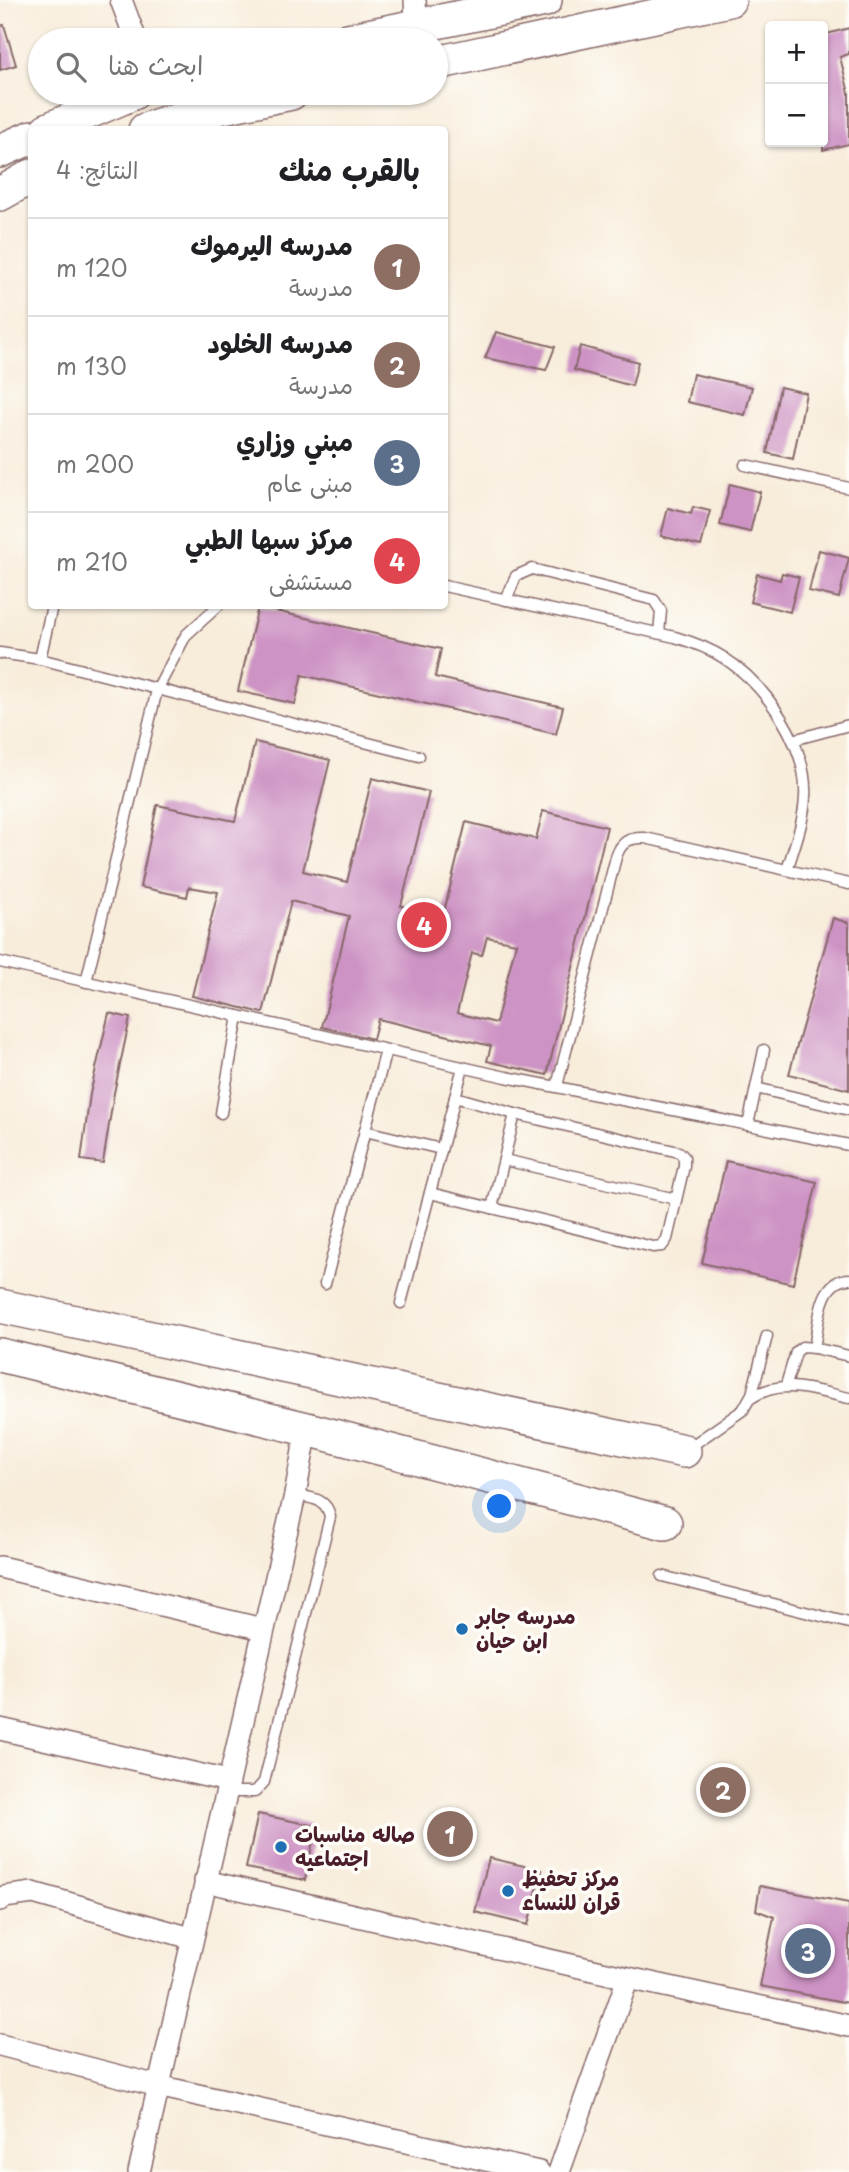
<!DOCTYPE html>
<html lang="ar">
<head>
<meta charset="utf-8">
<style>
  :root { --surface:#fff; --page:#f2f2f2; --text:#202124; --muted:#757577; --line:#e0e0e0; --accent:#111827 }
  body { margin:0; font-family:"Playpen Sans","Playpen Sans Arabic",sans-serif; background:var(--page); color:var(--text); direction:rtl }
  .controls { position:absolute; right:21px; top:21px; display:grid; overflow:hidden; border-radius:7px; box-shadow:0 2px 5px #0004 }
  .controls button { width:63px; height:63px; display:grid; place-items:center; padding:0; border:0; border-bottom:2px solid var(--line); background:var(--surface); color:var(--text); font:35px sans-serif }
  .you { position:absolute; left:500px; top:1507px; width:24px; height:24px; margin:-18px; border:5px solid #fff; border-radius:50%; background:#1a73e8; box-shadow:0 0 0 10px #1a73e833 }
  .badge { display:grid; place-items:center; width:46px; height:46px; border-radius:50%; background:var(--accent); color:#fff; font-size:23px; font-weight:700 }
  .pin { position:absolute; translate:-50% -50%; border:4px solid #fff; box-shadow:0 2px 7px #0006 }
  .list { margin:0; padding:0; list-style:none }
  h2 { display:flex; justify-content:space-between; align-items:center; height:91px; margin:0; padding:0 28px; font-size:30px }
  h2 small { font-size:23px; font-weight:400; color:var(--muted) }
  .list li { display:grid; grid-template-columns:46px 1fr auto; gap:21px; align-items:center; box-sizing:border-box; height:98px; padding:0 28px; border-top:2px solid var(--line) }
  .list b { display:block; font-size:26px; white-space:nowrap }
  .list p { margin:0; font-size:23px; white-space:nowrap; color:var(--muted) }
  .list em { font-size:23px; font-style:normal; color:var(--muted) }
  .icon { flex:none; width:38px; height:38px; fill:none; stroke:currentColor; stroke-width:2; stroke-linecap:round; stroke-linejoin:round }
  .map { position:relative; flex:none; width:849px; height:2172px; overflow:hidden; direction:ltr }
  .search { position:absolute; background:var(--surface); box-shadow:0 2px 5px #0004; left:28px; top:28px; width:420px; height:77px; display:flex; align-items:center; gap:18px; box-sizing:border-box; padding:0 24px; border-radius:38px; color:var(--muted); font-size:26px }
  .panel { position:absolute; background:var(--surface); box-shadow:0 2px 5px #0004; left:28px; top:126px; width:420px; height:483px; border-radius:7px; direction:rtl }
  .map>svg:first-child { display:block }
</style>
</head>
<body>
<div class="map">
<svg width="849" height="2172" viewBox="0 0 849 2172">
  <rect width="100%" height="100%" fill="#fdfcf7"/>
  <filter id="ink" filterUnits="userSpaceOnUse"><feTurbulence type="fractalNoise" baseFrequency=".0143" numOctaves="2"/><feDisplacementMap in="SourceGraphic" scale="14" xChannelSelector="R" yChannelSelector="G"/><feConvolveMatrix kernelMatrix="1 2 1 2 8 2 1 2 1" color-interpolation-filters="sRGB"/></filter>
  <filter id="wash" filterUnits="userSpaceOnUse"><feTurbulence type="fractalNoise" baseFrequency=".00686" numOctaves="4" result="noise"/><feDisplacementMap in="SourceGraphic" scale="28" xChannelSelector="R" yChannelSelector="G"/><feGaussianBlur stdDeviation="1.57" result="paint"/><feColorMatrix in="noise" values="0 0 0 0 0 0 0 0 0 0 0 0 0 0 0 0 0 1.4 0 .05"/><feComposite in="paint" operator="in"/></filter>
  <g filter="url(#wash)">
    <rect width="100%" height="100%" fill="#f8eddb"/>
    <g id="blocks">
      <!-- building -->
      <g fill="#cd93c4" fill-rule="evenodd">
        <path d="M4,25L16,65L0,70V26Z"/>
        <path d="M849,28V54L840,57L849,93V144L823,150V35Z"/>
        <path d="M496,332L555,347L546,370L485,358Z"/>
        <path d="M580,346L638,362L632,386L574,370Z"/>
        <path d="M693,374L752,387L745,415L687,402Z"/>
        <path d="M780,387L806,393L793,459L767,453Z"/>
        <path d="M730,484L760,492L750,532L720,525Z"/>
        <path d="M693,507L710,511L701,546L661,536L668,508L691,514Z"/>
        <path d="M819,550L849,558L839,598L809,591Z"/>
        <path d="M782,573L799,577L790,612L750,602L757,574L780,580Z"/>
        <path d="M258,607L441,649L435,677L563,707L556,734L302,675L295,704L238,691Z"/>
        <path d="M255,742L330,760L303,871L347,882L372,778L429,792L401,906L443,916L466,822L536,839L543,811L607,827L547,1075L487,1061L491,1046L378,1019L373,1039L322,1027L349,916L291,901L263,1013L192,996L218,892L189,887L187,897L140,887L157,805L235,821ZM487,937L516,943L496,1023L457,1013L472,953L482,955Z"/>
        <path d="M833,918L849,923V1090L789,1074Z"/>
        <path d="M109,1013L130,1018L114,1093L103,1163L81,1160L90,1094Z"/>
        <path d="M726,1161L817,1182L793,1284L702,1263Z"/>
        <path d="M258,1814L316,1826L305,1880L246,1868Z"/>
        <path d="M489,1858L542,1870L528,1925L475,1912Z"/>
        <path d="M760,1886L849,1903V2003L760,1986L774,1917L756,1910Z"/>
      </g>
    </g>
  </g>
  <g filter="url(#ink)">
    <use href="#blocks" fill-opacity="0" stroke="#876769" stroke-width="2"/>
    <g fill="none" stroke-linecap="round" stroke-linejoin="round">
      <defs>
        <g id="lane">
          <path d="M745,465L849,488"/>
          <path d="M444,586L675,637C692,642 709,648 724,658C766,685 808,746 805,797C804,822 794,847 787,870"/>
          <path d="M506,600L516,576L532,569L654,600L661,611L659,633"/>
          <path d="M0,653L40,659L419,756"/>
          <path d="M40,659L52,606"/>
          <path d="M793,740L849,725"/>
          <path d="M0,962L506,1077L849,1145"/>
          <path d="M86,982L157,690L186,635L218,606"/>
          <path d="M557,1086L616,857C621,842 629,837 645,838L849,884"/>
          <path d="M756,1088L849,1110"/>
          <path d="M221,1113L238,1016"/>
          <path d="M748,1125L764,1050"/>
          <path d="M365,1131L441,1149"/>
          <path d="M504,1160L676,1199"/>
          <path d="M430,1193L653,1247L662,1246L667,1239L684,1166V1157L679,1152L515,1114L455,1097"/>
          <path d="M492,1208L515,1114"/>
          <path d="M325,1284L386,1050"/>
          <path d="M401,1303L463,1067"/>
          <path d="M814,1348L849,1356"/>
          <path d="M786,1385L796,1352L802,1347L814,1348C819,1325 818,1280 849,1279"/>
          <path d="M751,1398C782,1377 815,1391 849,1398"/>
          <path d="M687,1449L743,1410L752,1394L767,1336"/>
          <path d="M662,1576L849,1623"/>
          <path d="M225,1792H255L264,1782L330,1517C327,1498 311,1498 295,1495"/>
        </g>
        <g id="street">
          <path d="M121,0L136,40"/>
          <path d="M415,0L417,38"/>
          <path d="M0,1567L263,1629"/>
          <path d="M0,1729L228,1781"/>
          <path d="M205,1881L628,1978L849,2026"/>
          <path d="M0,1900L4,1897L33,1893L191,1938"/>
          <path d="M0,2045L158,2086L539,2172"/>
          <path d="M139,2172L295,1495L307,1429"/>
          <path d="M559,2172L628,1978"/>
        </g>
        <g id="primary">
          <path d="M348,40L545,0"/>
          <path d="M436,63L729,0"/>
          <path d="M47,130L133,93"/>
          <path d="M145,130C192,112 242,103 291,93"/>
          <path d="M0,151L32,137"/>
          <path d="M0,194L32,176"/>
          <path d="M0,1306L684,1451"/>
          <path d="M0,1355L307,1429L665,1523"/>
        </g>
      </defs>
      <!-- lane casing -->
      <use href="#lane" stroke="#876769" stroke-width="13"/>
      <!-- street casing -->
      <use href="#street" stroke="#876769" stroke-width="24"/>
      <!-- primary casing -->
      <use href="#primary" stroke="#876769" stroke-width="36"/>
      <!-- lane -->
      <use href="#lane" stroke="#fff" stroke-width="10"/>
      <!-- street -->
      <use href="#street" stroke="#fff" stroke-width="21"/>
      <!-- primary -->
      <use href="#primary" stroke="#fff" stroke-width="33"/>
    </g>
  </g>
  <!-- markers -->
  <g fill="#1f6fb2" stroke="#fdfcf7" stroke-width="2.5">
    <circle cx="462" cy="1629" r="7"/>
    <circle cx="281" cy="1847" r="7"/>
    <circle cx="508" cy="1891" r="7"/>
  </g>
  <g text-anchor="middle" stroke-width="7" stroke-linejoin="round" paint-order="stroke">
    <!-- poi labels -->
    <g font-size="21" font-weight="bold" fill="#4a1f2b" stroke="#fdfcf7" text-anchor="start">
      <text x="476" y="1624">مدرسه جابر<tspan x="476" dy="24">ابن حيان</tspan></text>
      <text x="295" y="1842">صاله مناسبات<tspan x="295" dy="24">اجتماعيه</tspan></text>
      <text x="522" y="1886">مركز تحفيظ<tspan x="522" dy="24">قران للنساء</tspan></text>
    </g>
  </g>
</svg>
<div class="controls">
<button>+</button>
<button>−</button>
</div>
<div class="you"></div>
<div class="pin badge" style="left:450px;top:1834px;background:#8d6e63">1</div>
<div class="pin badge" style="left:723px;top:1790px;background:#8d6e63">2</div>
<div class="pin badge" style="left:808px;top:1951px;background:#5c6f8a">3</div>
<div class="pin badge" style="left:424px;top:925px;background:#e0444e">4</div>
<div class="search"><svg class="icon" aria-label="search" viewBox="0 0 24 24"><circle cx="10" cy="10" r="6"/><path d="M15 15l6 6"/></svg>ابحث هنا</div>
<section class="panel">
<h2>بالقرب منك<small>النتائج: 4</small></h2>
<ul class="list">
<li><span class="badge" style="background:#8d6e63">1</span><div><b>مدرسه اليرموك</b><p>مدرسة</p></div><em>120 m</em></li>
<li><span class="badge" style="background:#8d6e63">2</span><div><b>مدرسه الخلود</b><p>مدرسة</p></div><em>130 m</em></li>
<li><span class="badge" style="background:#5c6f8a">3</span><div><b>مبني وزاري</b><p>مبنى عام</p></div><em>200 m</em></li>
<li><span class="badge" style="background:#e0444e">4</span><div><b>مركز سبها الطبي</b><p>مستشفى</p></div><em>210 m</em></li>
</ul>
</section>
</div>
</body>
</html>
